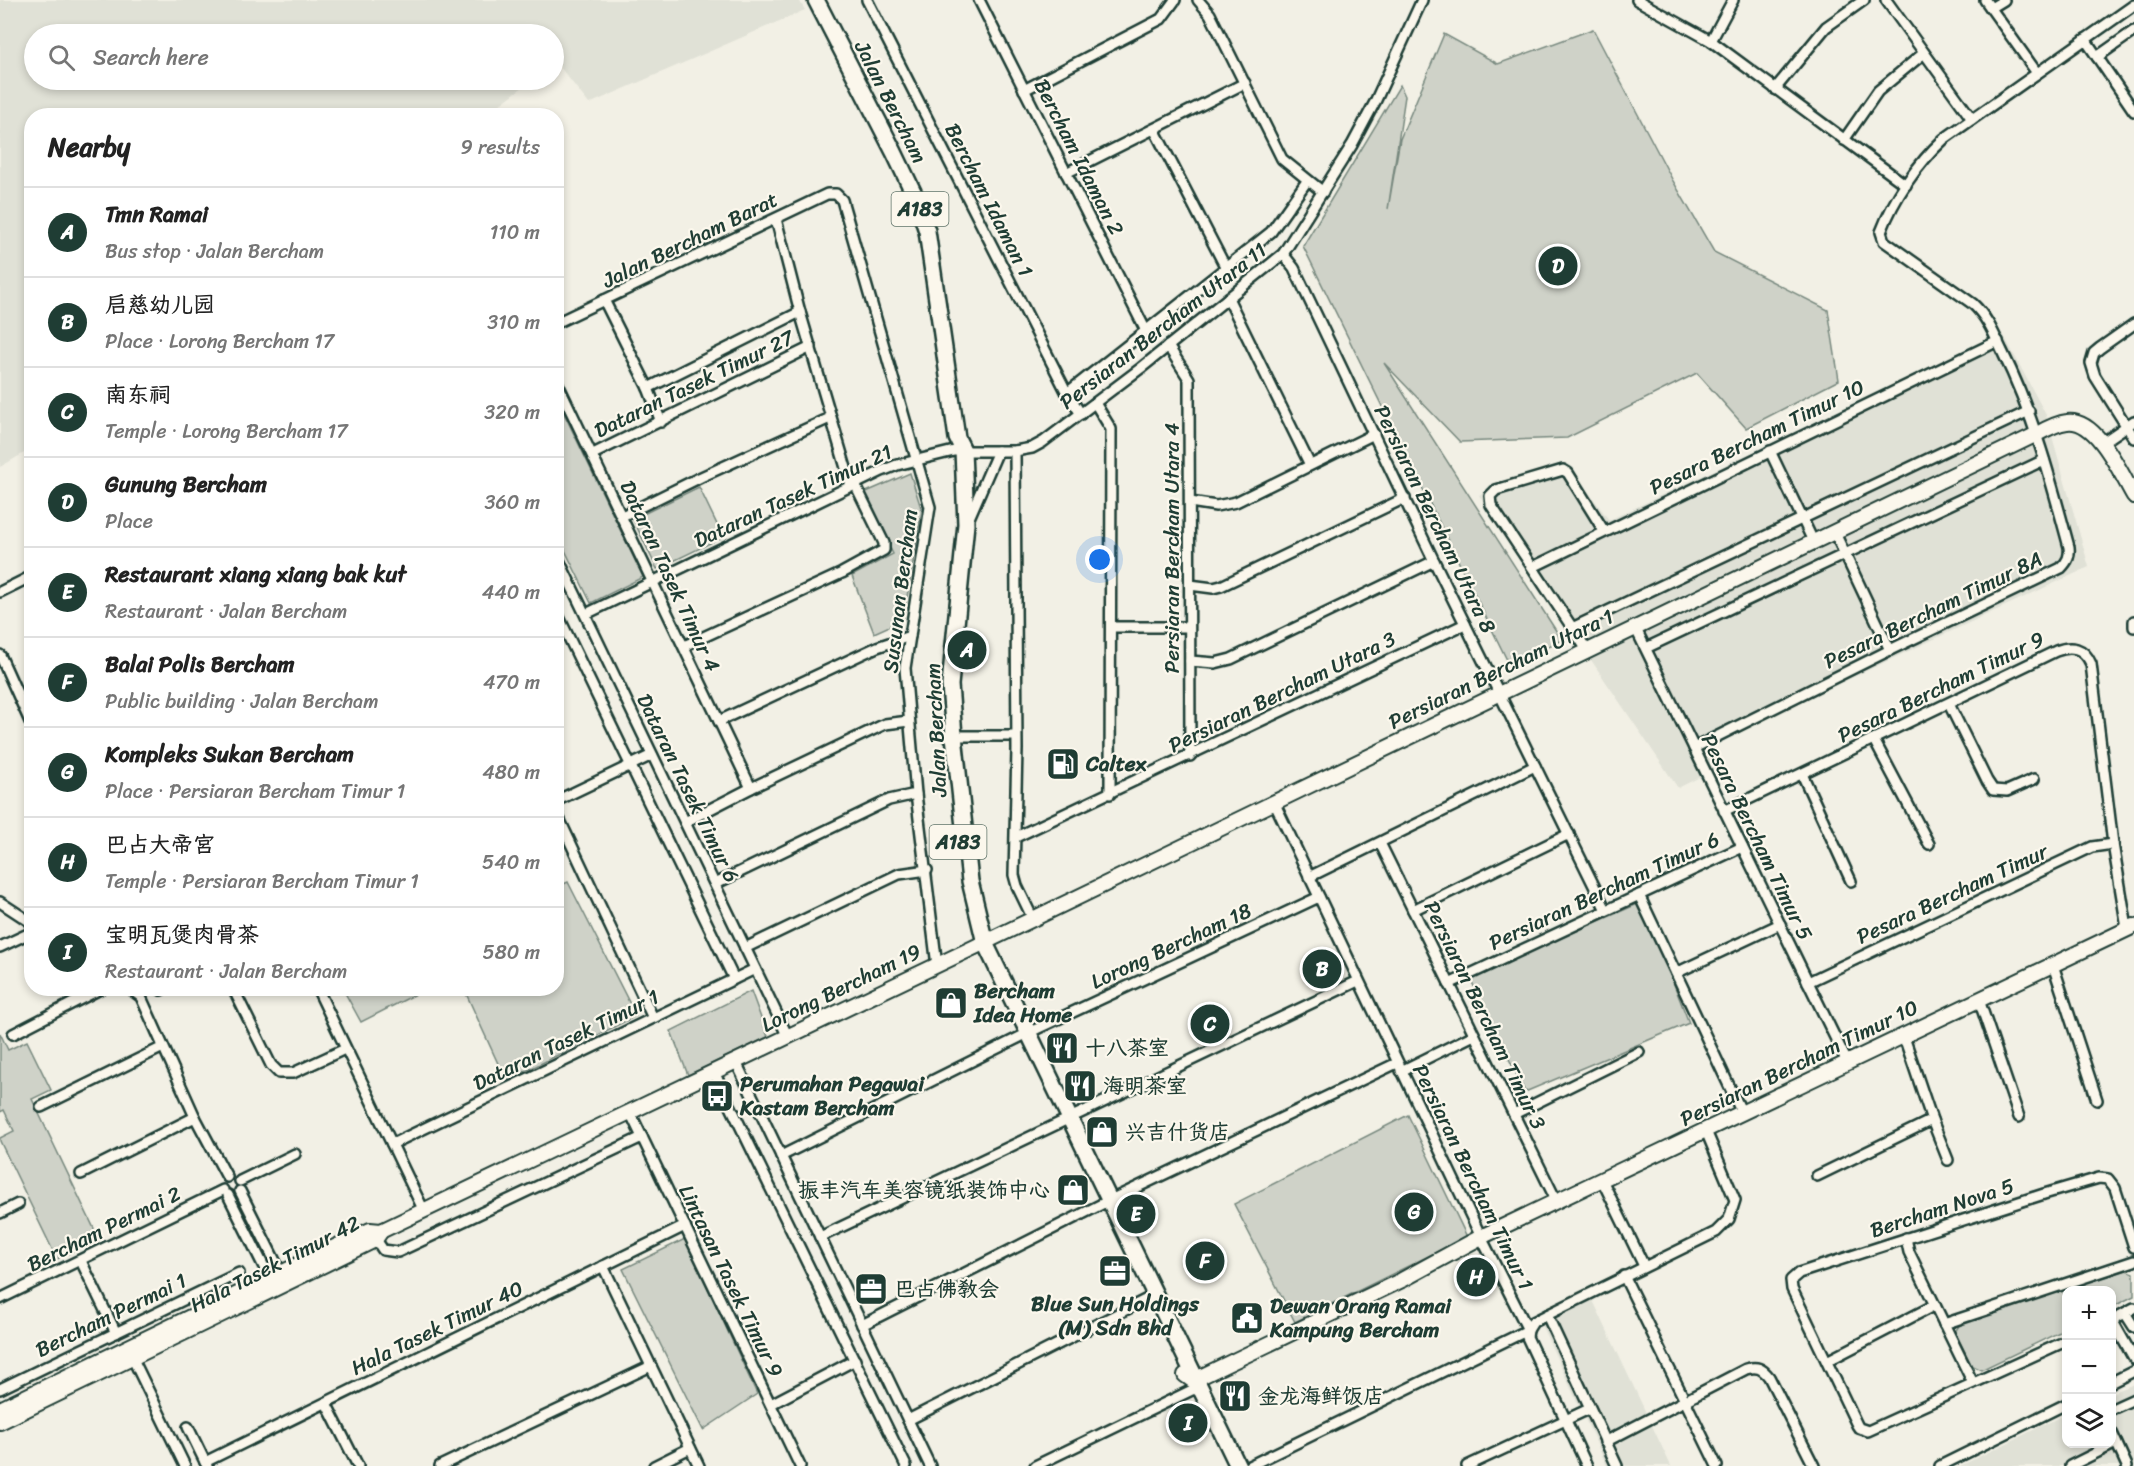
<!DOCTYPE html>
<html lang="en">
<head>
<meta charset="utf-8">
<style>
  :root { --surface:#fff; --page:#f6f6f6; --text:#222; --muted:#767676; --line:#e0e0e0; --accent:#1f3d34 }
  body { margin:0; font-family:Sriracha,"LXGW WenKai TC",sans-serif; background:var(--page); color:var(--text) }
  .controls { position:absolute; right:18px; bottom:18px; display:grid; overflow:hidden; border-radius:12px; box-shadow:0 3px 9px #0003 }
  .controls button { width:54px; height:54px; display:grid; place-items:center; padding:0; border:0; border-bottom:2px solid var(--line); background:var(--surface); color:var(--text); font:30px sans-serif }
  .you { position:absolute; left:1100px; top:560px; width:21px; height:21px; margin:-15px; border:4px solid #fff; border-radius:50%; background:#1a73e8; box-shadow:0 0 0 9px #1a73e833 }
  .badge { display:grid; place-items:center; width:39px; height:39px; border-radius:50%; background:var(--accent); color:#fff; font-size:20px; font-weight:700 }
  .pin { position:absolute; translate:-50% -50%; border:3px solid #fff; box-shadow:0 2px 6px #0006 }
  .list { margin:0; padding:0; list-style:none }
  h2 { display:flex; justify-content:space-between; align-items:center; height:78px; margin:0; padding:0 24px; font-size:26px }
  h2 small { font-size:20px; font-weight:400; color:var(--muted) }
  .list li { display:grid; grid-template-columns:39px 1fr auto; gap:18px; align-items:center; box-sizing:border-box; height:90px; padding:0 24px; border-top:2px solid var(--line) }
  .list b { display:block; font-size:22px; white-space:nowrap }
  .list p { margin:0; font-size:20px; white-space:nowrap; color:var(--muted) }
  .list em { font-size:20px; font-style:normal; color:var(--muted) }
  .icon { flex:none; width:33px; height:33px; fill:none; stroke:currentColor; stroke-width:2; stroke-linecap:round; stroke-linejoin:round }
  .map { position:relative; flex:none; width:2134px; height:1466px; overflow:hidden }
  .search { position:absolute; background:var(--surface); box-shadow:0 3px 9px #0003; left:24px; top:24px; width:540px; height:66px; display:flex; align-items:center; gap:15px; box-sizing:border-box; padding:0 21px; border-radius:33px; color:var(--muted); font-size:22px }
  .panel { position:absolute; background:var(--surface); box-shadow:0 3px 9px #0003; left:24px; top:108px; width:540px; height:888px; border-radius:24px }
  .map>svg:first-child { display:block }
</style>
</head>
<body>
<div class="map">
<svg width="2134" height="1466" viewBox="0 0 2134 1466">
  <rect width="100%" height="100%" fill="#f2f0e5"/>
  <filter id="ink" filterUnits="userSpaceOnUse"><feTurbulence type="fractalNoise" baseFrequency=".0167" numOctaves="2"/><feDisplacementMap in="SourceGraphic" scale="12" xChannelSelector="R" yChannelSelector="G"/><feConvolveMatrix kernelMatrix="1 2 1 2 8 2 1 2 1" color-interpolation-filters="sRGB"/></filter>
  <g filter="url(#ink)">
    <!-- built -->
    <g fill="#e0e1d6">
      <path d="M0,0H799L805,10L589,104L556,62L554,64V34H34V80H532L486,115L32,116L31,449L0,467Z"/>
      <path d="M2003,334L2046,415L2089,567L1707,745L1716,769L1678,788L1479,495L1568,464L1609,520Z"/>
      <path d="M1589,1292L1671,1466H1607L1537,1316Z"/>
      <path d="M2134,1384V1466H1960L2066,1414V1444H2112V1393Z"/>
    </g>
    <!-- green -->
    <g fill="#cfd2c8" stroke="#77887e" stroke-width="1.5">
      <path d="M1593,29L1673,181L1714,252L1828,310L1839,380L1746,428L1697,373L1567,438L1460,442L1384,363L1562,640L1509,664L1303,246L1400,85L1405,96L1388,209L1400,139L1444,34L1498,64Z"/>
      <path d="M557,399L643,577L591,603L557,534Z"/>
      <path d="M910,473L922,511L903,620L874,633L852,576L893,554L864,493Z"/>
      <path d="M699,487L723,537L657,569L633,519Z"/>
      <path d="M568,882L636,1016L506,1081L464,989L556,988L557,887Z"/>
      <path d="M1642,902L1689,1023L1525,1092L1470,978Z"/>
      <path d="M349,988H426V989L361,1022L344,991Z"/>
      <path d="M751,991L768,1037L688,1075L671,1031Z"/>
      <path d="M0,1033L8,1050L27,1041L51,1090L32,1099L99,1239L57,1259L0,1141V1138L14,1131L4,1110L0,1112Z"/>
      <path d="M1408,1115L1467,1237L1295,1322L1234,1204Z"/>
      <path d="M685,1239L757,1394L703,1430L623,1269Z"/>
      <path d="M2126,1270L2134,1273V1296L2112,1307V1290H2066V1329L1981,1370L1972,1366L1955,1332L1960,1324Z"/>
    </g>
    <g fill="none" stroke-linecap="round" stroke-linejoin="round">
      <defs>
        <g id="street">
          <path d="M867,0L1067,393L1081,414"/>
          <path d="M979,0L1146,331"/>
          <path d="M1198,0L1210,14L1282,159L1323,192"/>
          <path d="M1637,0L1711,41L1906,185"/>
          <path d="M1886,0L1972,119"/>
          <path d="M1985,0L2037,73"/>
          <path d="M1991,8L2004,0"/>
          <path d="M2085,39L2134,111"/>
          <path d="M1711,41L1733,0"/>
          <path d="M2097,57L2134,31"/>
          <path d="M1775,89L1826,27L1864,0"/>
          <path d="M1024,90L1161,19L1175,0"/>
          <path d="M1154,129L1226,268"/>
          <path d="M1844,140L1878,91L1924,53"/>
          <path d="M1066,173L1245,83"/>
          <path d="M776,219L800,312L851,485"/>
          <path d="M1283,254L1294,268L1434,561L1606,910"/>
          <path d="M1228,298L1310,465"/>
          <path d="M604,300L648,388L661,422"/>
          <path d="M556,323L827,194H836L842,200L930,507L905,668L916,794L937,966"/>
          <path d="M2134,324L2100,348L2094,353L2091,363L2095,376L2134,438"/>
          <path d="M1168,346L1189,379L1190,756"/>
          <path d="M556,380L751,788"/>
          <path d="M648,388L800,312"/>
          <path d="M1067,393L1271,232L1307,181"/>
          <path d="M1095,403L1111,429L1110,794"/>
          <path d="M2102,443L2134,421"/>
          <path d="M1015,451L1017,749L1014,875L1017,886L1033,919"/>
          <path d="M1770,451L1813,541"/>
          <path d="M593,454L811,347"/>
          <path d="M1190,502L1216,506L1236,502L1374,434"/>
          <path d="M622,516L701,477L830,418"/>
          <path d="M969,518L998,451"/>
          <path d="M1834,531L1890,650"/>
          <path d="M556,554L788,1037"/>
          <path d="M1533,567L1998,341"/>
          <path d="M1190,585L1213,588L1221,586L1405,498"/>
          <path d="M0,592L32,576"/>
          <path d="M556,611L734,979"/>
          <path d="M586,614L882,471L897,465L954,451H1015L1032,448L1043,442L1141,368L1283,254L1352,145L1375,102L1422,0"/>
          <path d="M2134,621V627"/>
          <path d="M1111,627H1189"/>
          <path d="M1635,627L1847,1062"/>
          <path d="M1572,628L2029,411"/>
          <path d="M684,646L842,573L884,550V543L855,484"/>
          <path d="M1646,648L2044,460"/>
          <path d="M1587,650L1491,505L1490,496L1496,490L1563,470L1568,473L1604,531"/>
          <path d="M0,655L32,726"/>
          <path d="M1190,661L1215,663L1231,659L1434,561"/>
          <path d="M1949,704L1987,781L1993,790L2007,791L2034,779"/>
          <path d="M719,721L877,647L910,636"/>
          <path d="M946,736H1016"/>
          <path d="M1874,740L1929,844"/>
          <path d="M1694,748L1890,650L2061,568C2068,561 2070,556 2069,547C2051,480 2033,413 2002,351C1994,334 1987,317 1973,304L1884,241L1881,232C1894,198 1917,164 1944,139L2134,5"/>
          <path d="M1802,774L1851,881"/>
          <path d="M556,801L652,755"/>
          <path d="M1274,802L1481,1237L1528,1330L1533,1322L1547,1315L1617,1466"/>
          <path d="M1724,811L2056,651C2071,645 2084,647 2091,664L2113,844L2127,928"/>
          <path d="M556,812L653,1018"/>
          <path d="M685,822L751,788L885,724L909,721"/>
          <path d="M1016,837L1465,624"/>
          <path d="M1380,843L1557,1202"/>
          <path d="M1309,877L1535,766"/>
          <path d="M715,884L889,800L916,794"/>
          <path d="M1639,895L1742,1113"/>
          <path d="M0,902L32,923"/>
          <path d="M1413,910L1569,834"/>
          <path d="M0,947L32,932"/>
          <path d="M745,948L899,874L927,870"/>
          <path d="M2053,965L2097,1100"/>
          <path d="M1676,973L1780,924"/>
          <path d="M1808,982L2092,847L2113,844"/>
          <path d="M1449,984L1742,847"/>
          <path d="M129,988L141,997L195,1117L227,1177"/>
          <path d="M160,988L161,990"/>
          <path d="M233,988L271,1065L279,1073H293L345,1049"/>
          <path d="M317,988L424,1211"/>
          <path d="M1979,1000L2019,1117"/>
          <path d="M13,1034L102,988"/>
          <path d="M1904,1037L1932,1120L1948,1160"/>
          <path d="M736,1062L930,1466"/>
          <path d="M1401,1071L1474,1035"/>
          <path d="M714,1072L906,1466"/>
          <path d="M41,1107L163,1047"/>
          <path d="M630,1112L800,1466"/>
          <path d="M1514,1114L1639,1052"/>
          <path d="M392,1144L755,969"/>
          <path d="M781,1156L1028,1033L1319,897"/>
          <path d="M81,1174L195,1117"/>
          <path d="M1817,1176L1932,1120"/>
          <path d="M1602,1180L1644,1266"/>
          <path d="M240,1181L295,1154"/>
          <path d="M240,1191L283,1277"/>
          <path d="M228,1195L271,1281"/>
          <path d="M0,1213L18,1204"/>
          <path d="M373,1235L383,1250L398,1252L642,1137"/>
          <path d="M820,1237L1358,981"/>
          <path d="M1906,1238L1909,1252L1973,1383"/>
          <path d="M81,1261L116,1333"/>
          <path d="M603,1266L699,1466"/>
          <path d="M1624,1276L1717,1466"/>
          <path d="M0,1299L223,1190"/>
          <path d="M2125,1313L2134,1327"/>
          <path d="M1547,1315L1716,1232L1729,1219L1735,1200L1706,1131"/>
          <path d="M2112,1320L2134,1359"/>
          <path d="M2112,1320L2134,1308"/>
          <path d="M1944,1324L2134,1261"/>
          <path d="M862,1325L1102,1204L1397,1063"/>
          <path d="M2066,1341L1868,1431L1859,1428L1857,1425L1792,1289L1791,1280L1799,1273L2044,1194L2099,1178L2108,1179L2115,1188L2134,1247"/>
          <path d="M131,1355L185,1466"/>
          <path d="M1827,1361L1935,1305"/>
          <path d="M2112,1382L2134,1371"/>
          <path d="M0,1389L239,1273"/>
          <path d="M326,1403L358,1466"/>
          <path d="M771,1404L855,1360"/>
          <path d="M2112,1409L2134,1399"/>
          <path d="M908,1420L1155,1295"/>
          <path d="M188,1427L207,1466"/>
          <path d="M2112,1433L2127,1466"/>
          <path d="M1605,1442L1746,1369C1757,1366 1762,1368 1769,1377L1814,1466"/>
          <path d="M205,1462L685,1226"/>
          <path d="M440,1466L651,1366"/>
          <path d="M654,1466L690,1448"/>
          <path d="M1035,1466L1192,1390L1195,1389L1202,1394"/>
          <path d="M1249,1466L1528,1330L1527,1337L1587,1466"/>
          <path d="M1467,1466L1589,1409"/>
          <path d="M1940,1466L2066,1404"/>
          <path d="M2070,1466L2116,1443"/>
        </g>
        <g id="secondary">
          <path d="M1185,1375L1192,1380L1196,1379L1402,1280L1481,1237L2134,926"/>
          <path d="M0,1409L370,1230L381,1231L977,946L2037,434C2046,429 2057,423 2067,422C2097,418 2121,474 2134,496"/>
          <path d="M0,1422L375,1240L381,1231"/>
        </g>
        <path id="primary" d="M816,0L894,152L916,198L927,231L957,438L963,450L966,524L950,685L954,736L970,881L985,943L1238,1466"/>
      </defs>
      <!-- street casing -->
      <use href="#street" stroke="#1f3d34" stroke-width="14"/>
      <!-- secondary casing -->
      <use href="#secondary" stroke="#1f3d34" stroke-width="18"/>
      <!-- primary casing -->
      <use href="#primary" stroke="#1f3d34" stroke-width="20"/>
      <!-- street -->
      <use href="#street" stroke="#fbf7ec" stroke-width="9"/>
      <!-- secondary -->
      <use href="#secondary" stroke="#fbf7ec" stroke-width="14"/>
      <!-- primary -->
      <use href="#primary" stroke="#fbf7ec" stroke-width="15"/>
    </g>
  </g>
  <!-- icons -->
  <defs>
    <symbol id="fuel-square" viewBox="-11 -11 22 22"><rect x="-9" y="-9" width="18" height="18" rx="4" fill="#1f3d34" stroke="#fbf7ec"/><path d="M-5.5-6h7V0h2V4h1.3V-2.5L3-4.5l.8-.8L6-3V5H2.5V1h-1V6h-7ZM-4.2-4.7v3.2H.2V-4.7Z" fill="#fff"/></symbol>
    <symbol id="shop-square" viewBox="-11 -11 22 22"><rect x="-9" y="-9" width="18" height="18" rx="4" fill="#1f3d34" stroke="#fbf7ec"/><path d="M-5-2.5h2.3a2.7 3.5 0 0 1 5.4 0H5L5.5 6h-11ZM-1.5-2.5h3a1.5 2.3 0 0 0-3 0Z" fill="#fff"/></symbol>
    <symbol id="restaurant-square" viewBox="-11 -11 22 22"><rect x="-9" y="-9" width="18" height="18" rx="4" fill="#1f3d34" stroke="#fbf7ec"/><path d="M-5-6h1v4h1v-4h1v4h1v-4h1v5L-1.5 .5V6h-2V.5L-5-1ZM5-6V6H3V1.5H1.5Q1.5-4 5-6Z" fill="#fff"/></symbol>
    <symbol id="bus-square" viewBox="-11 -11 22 22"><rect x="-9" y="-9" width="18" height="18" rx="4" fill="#1f3d34" stroke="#fbf7ec"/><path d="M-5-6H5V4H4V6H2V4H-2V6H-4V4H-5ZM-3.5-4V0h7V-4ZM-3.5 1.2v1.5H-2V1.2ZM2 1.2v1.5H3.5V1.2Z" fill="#fff"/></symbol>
    <symbol id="office-square" viewBox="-11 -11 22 22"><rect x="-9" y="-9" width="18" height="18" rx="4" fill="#1f3d34" stroke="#fbf7ec"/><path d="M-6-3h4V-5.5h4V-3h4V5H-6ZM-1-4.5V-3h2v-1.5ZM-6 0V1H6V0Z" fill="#fff"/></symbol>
    <symbol id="civic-square" viewBox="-11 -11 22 22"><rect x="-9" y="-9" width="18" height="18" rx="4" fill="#1f3d34" stroke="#fbf7ec"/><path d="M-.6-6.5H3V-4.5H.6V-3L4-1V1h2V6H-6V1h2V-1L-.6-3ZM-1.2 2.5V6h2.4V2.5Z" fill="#fff"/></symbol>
  </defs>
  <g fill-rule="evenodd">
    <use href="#fuel-square" x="1044" y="745" width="38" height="38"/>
    <use href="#shop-square" x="932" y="984" width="38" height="38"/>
    <use href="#restaurant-square" x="1043" y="1029" width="38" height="38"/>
    <use href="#restaurant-square" x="1061" y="1067" width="38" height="38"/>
    <use href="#bus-square" x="698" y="1077" width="38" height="38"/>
    <use href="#shop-square" x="1083" y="1113" width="38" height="38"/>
    <use href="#shop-square" x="1054" y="1171" width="38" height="38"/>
    <use href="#office-square" x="1096" y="1252" width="38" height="38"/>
    <use href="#office-square" x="852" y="1270" width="38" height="38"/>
    <use href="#civic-square" x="1228" y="1299" width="38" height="38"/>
    <use href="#restaurant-square" x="1216" y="1377" width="38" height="38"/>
  </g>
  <g text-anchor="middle" stroke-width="4.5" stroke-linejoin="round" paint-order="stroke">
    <!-- shield labels -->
    <g fill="#fbf7ec" stroke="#61756b" stroke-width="1.5">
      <rect x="891.5" y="192" width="57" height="34" rx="4.5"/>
      <rect x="929.5" y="825" width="57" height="34" rx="4.5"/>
    </g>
    <g font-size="20" font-weight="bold" fill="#1f3d34">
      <text x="920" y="216">A183</text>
      <text x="958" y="849">A183</text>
    </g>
    <!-- street labels -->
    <g font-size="21" fill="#1f3d34" stroke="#fbf7ec">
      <text transform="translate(891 102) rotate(63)" y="7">Jalan Bercham</text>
      <text transform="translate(1079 157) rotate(63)" y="7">Bercham Idaman 2</text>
      <text transform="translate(989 200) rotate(63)" y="7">Bercham Idaman 1</text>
      <text transform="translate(690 240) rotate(-26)" y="7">Jalan Bercham Barat</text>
      <text transform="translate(1163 326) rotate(-38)" y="7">Persiaran Bercham Utara 11</text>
      <text transform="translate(694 384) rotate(-26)" y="7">Dataran Tasek Timur 27</text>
      <text transform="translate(1757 437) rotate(-26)" y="7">Pesara Bercham Timur 10</text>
      <text transform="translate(793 496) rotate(-25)" y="7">Dataran Tasek Timur 21</text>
      <text transform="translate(1435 519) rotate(64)" y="7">Persiaran Bercham Utara 8</text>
      <text transform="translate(1172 548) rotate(-90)" y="7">Persiaran Bercham Utara 4</text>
      <text transform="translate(670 576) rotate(65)" y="7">Dataran Tasek Timur 4</text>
      <text transform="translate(900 591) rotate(-83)" y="7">Susunan Bercham</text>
      <text transform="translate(1933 610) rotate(-26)" y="7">Pesara Bercham Timur 8A</text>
      <text transform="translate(1501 669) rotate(-26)" y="7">Persiaran Bercham Utara 1</text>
      <text transform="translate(1941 687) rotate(-26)" y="7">Pesara Bercham Timur 9</text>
      <text transform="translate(1282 692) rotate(-26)" y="7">Persiaran Bercham Utara 3</text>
      <text transform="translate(936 730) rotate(-93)" y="7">Jalan Bercham</text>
      <text transform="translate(688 788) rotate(64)" y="7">Dataran Tasek Timur 6</text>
      <text transform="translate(1757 837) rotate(64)" y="7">Pesara Bercham Timur 5</text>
      <text transform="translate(1604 891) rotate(-25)" y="7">Persiaran Bercham Timur 6</text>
      <text transform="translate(1952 894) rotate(-25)" y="7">Pesara Bercham Timur</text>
      <text transform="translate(1171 946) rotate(-25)" y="7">Lorong Bercham 18</text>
      <text transform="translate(841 988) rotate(-26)" y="7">Lorong Bercham 19</text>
      <text transform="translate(1485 1015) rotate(64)" y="7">Persiaran Bercham Timur 3</text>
      <text transform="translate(566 1040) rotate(-26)" y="7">Dataran Tasek Timur 1</text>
      <text transform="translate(1799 1063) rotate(-26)" y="7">Persiaran Bercham Timur 10</text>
      <text transform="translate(1473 1177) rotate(64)" y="7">Persiaran Bercham Timur 1</text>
      <text transform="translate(1942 1208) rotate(-18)" y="7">Bercham Nova 5</text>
      <text transform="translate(104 1229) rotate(-26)" y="7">Bercham Permai 2</text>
      <text transform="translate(275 1264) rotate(-27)" y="7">Hala Tasek Timur 42</text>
      <text transform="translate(731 1281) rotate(64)" y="7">Lintasan Tasek Timur 9</text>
      <text transform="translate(111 1315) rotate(-26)" y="7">Bercham Permai 1</text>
      <text transform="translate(437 1328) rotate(-26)" y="7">Hala Tasek Timur 40</text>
    </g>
    <!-- poi labels -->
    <g font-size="21" font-weight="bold" fill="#1f3d34" stroke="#fbf7ec" text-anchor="start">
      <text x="1086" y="771">Caltex</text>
      <text x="974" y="998">Bercham<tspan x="974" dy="24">Idea Home</tspan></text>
      <text x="1085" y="1055">十八茶室</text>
      <text x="740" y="1091">Perumahan Pegawai<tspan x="740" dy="24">Kastam Bercham</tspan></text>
      <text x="1103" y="1093">海明茶室</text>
      <text x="1125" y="1139">兴吉什货店</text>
      <text x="1050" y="1197" text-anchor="end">振丰汽车美容镜纸装饰中心</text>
      <text x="894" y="1296">巴占佛教会</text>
      <text x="1115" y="1311" text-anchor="middle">Blue Sun Holdings<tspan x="1115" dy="24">(M) Sdn Bhd</tspan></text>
      <text x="1270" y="1313">Dewan Orang Ramai<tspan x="1270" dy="24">Kampung Bercham</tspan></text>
      <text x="1258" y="1403">金龙海鲜饭店</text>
    </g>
  </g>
</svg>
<div class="controls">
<button>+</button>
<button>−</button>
<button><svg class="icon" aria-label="layers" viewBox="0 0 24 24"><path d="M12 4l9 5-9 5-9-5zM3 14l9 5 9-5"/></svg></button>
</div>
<div class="you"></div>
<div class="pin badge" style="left:967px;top:650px">A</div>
<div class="pin badge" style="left:1322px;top:969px">B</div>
<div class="pin badge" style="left:1210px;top:1024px">C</div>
<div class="pin badge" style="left:1558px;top:266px">D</div>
<div class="pin badge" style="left:1136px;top:1214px">E</div>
<div class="pin badge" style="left:1205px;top:1261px">F</div>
<div class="pin badge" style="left:1414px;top:1212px">G</div>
<div class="pin badge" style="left:1476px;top:1277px">H</div>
<div class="pin badge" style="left:1188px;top:1423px">I</div>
<div class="search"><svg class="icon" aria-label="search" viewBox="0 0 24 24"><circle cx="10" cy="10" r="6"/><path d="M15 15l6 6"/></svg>Search here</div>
<section class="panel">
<h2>Nearby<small>9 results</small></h2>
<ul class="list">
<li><span class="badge">A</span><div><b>Tmn Ramai</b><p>Bus stop · Jalan Bercham</p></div><em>110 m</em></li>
<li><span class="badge">B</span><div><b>启慈幼儿园</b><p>Place · Lorong Bercham 17</p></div><em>310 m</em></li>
<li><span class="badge">C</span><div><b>南东祠</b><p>Temple · Lorong Bercham 17</p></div><em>320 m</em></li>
<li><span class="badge">D</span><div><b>Gunung Bercham</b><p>Place</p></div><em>360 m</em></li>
<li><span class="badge">E</span><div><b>Restaurant xiang xiang bak kut</b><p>Restaurant · Jalan Bercham</p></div><em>440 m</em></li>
<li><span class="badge">F</span><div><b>Balai Polis Bercham</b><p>Public building · Jalan Bercham</p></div><em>470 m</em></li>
<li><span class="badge">G</span><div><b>Kompleks Sukan Bercham</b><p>Place · Persiaran Bercham Timur 1</p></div><em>480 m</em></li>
<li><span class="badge">H</span><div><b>巴占大帝宫</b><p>Temple · Persiaran Bercham Timur 1</p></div><em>540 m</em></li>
<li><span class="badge">I</span><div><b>宝明瓦煲肉骨茶</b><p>Restaurant · Jalan Bercham</p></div><em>580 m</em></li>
</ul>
</section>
</div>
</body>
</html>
